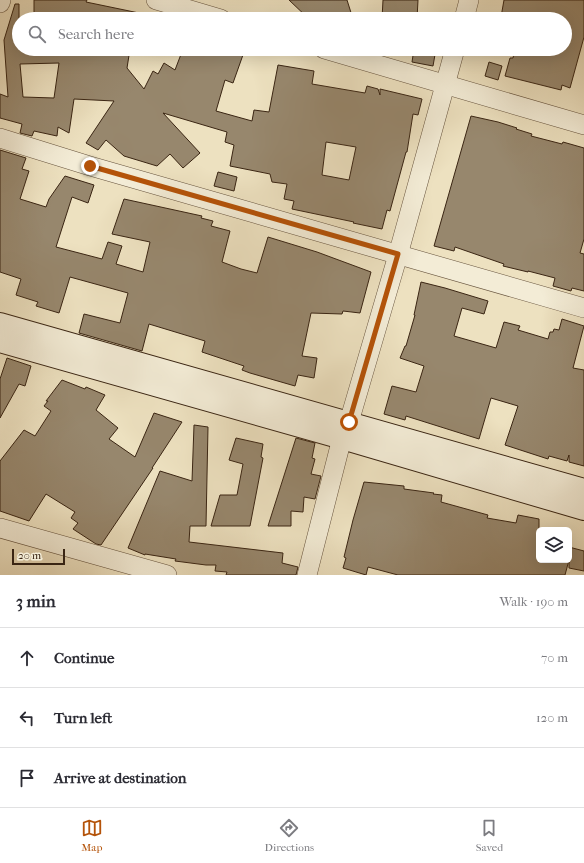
<!DOCTYPE html>
<html lang="en">
<head>
<meta charset="utf-8">
<style>
  :root { --surface:#fff; --page:#f2f2f3; --text:#2b2b33; --muted:#7c7c81; --line:#e1e1e2; --accent:#b45309 }
  body { margin:0; font-family:"IM FELL French Canon",serif; background:var(--page); color:var(--text) }
  .controls { position:absolute; right:12px; bottom:12px; display:grid; overflow:hidden; border-radius:6px; box-shadow:0 4px 16px #0002 }
  .controls button { width:36px; height:36px; display:grid; place-items:center; padding:0; border:0; border-bottom:1px solid var(--line); background:var(--surface); color:var(--text); font:20px sans-serif }
  .scale { position:absolute; left:12px; bottom:10px; width:53px; box-sizing:border-box; padding-left:4px; border:2px solid #3a2513; border-top:0; font-size:11px; line-height:14px; white-space:nowrap; color:#3a2513; -webkit-text-stroke:3px #f3ecd6; paint-order:stroke }
  .stop { position:absolute; width:12px; height:12px; margin:-9px; border:3px solid #b45309; border-radius:50%; background:#fff }
  .stop.end { background:#b45309; border-color:#fff; box-shadow:0 1px 4px #0008 }
  .list { margin:0; padding:0; list-style:none }
  h2 { display:flex; justify-content:space-between; align-items:center; height:52px; margin:0; padding:0 16px; font-size:17px }
  h2 small { font-size:13px; font-weight:400; color:var(--muted) }
  .list li { display:grid; grid-template-columns:26px 1fr auto; gap:12px; align-items:center; box-sizing:border-box; height:60px; padding:0 16px; border-top:1px solid var(--line) }
  .list b { display:block; font-size:15px; white-space:nowrap }
  .list em { font-size:13px; font-style:normal; color:var(--muted) }
  .icon { flex:none; width:22px; height:22px; fill:none; stroke:currentColor; stroke-width:2; stroke-linecap:round; stroke-linejoin:round }
  .map { position:relative; flex:none; width:584px; height:575px; overflow:hidden }
  .search { position:absolute; background:var(--surface); box-shadow:0 4px 16px #0002; left:12px; right:12px; top:12px; height:44px; display:flex; align-items:center; gap:10px; box-sizing:border-box; padding:0 14px; border-radius:22px; color:var(--muted); font-size:15px }
  .sheet { height:232px; background:var(--surface) }
  nav { display:flex; justify-content:space-around; align-items:center; box-sizing:border-box; height:56px; border-top:1px solid var(--line); background:var(--surface); font-size:11px; color:var(--muted) }
  nav a { display:grid; justify-items:center; gap:2px }
  nav .on { color:var(--accent) }
  .map>svg:first-child { display:block }
</style>
</head>
<body>
<div class="map">
<svg width="584" height="575" viewBox="0 0 584 575">
  <rect width="100%" height="100%" fill="#ede1c0"/>
  <filter id="stains"><feTurbulence type="fractalNoise" baseFrequency=".005" numOctaves="4"/><feColorMatrix values="0 0 0 0 .2 0 0 0 0 .09 0 0 0 0 .02 0 0 0 .5 -.17"/></filter>
  <radialGradient id="worn" r=".72"><stop offset=".6" stop-color="#630" stop-opacity="0"/><stop offset="1" stop-color="#630" stop-opacity=".3"/></radialGradient>
  <!-- building -->
  <g fill="#97876d" stroke="#3a2513" fill-rule="evenodd">
    <path d="M34,0H87L86,2L139,13L138,19H34Z"/>
    <path d="M289,0H347L353,19H309Z"/>
    <path d="M383,0H418L417,19H382Z"/>
    <path d="M504,0H584V37L570,88L562,85L561,90L505,76L510,58H513L515,49H565V19H510L501,17Z"/>
    <path d="M15,4H19V49H130L127,68L144,89L153,71L158,74L164,63L175,70L183,49H235L244,52L233,83L225,80L216,111L252,121L254,110L269,112L278,65L314,71L312,84L365,93L367,86L378,89L380,95V89L422,99L418,115L413,114L407,152H406L390,211L387,210L382,229L353,223L354,222L292,209L294,201L284,199L287,184L272,182L270,174L230,166L234,145L225,142L227,132L163,113L200,153L183,168L170,154L157,166L124,156L106,140L98,150L86,143L114,101L74,99L69,133L58,127L57,136L34,131L32,136L20,133L22,124L0,118V94L8,97L4,40ZM59,63L54,98L23,97L20,64ZM326,142L356,147L349,180L322,175Z"/>
    <path d="M414,49H436L433,66L412,62Z"/>
    <path d="M489,62L502,66L498,80L485,76Z"/>
    <path d="M471,116L498,122L517,128L516,129L532,134L531,136L562,144L563,142L584,148V239L580,253L584,254V291L572,288L571,291L553,286L555,278L528,271V272L503,266L504,264L455,247L454,251L434,246Z"/>
    <path d="M0,150L26,158L22,169L29,171L20,199L46,207L49,199L65,176L94,185L88,203L72,197L56,247L102,259L108,242L122,246L116,264L143,272L150,242L112,234L124,199L202,216L201,218L213,221L211,226L230,231L222,262L241,269L257,273L268,237L317,252L371,272L360,313L343,311L342,314L311,313L302,356L317,358L314,378L298,375L295,386L250,373L242,370L244,366L202,352L205,341L149,324L142,351L79,333L84,314L120,323L128,293L70,277L59,313L36,306L38,302L16,295L21,279L0,272Z"/>
    <path d="M218,172L237,177L234,191L214,186Z"/>
    <path d="M421,282L445,288L488,301L484,314L462,308L454,336L496,348L504,322L520,326L518,330L548,339L550,332H553L554,329L559,330L562,319L584,326L573,368L584,370V466L569,462V455L567,461L549,456L548,459L505,445L518,406L491,398L479,439L406,416L405,420L384,414L392,386L416,392L424,366L400,358L405,346H406L415,315H414Z"/>
    <path d="M7,358L31,366L25,386L19,384L0,418V379Z"/>
    <path d="M62,380L85,389L86,387L105,395L96,410L118,428L109,439L135,457L154,413L182,422L152,468H153L101,545L96,544L73,529L78,523L71,518L75,512L46,494L29,521L0,511V461L24,430L35,436L51,411L44,406L48,401H46Z"/>
    <path d="M194,425L208,427L206,526H190L189,542L283,553L282,563L298,567L296,575H226L227,572L215,571L216,565H206L175,561L176,559L145,554V555L128,548L160,471L192,481Z"/>
    <path d="M236,438L263,444L261,457L263,458L250,526H211L220,495H237L243,464L229,460Z"/>
    <path d="M296,438L315,443L312,458L315,459L311,474L321,476L315,499L304,497L303,512L291,511V526H268Z"/>
    <path d="M364,482L404,486V489L434,493L433,494L442,495L441,502L488,515L487,518L516,523L518,515L539,519V560H569L565,575H398L368,567L366,575L343,568L346,558L344,557L353,520Z"/>
    <path d="M569,547L584,551V571L569,568Z"/>
  </g>
  <g fill="none" stroke-linecap="round" stroke-linejoin="round">
    <defs>
      <g id="street">
        <path d="M156,0L221,19"/>
        <path d="M0,3L1,0"/>
        <path d="M464,19L469,0"/>
        <path d="M324,49L584,125"/>
        <path d="M0,138L90,166L584,308"/>
        <path d="M349,422L398,255L455,49"/>
        <path d="M0,528L167,575"/>
        <path d="M307,575L342,438"/>
      </g>
      <g id="secondary">
        <path d="M0,324L584,490"/>
        <path d="M0,341L342,438L584,509"/>
      </g>
    </defs>
    <!-- street casing -->
    <use href="#street" stroke="#67543e" stroke-width="20"/>
    <!-- secondary casing -->
    <use href="#secondary" stroke="#3a2513" stroke-width="24"/>
    <!-- street -->
    <use href="#street" stroke="#f3ecd6" stroke-width="19"/>
    <!-- secondary -->
    <use href="#secondary" stroke="#f3ecd6" stroke-width="22"/>
  </g>
  <g fill="none" stroke-linecap="round" stroke-linejoin="round">
    <!-- route -->
    <path stroke="#b45309" stroke-width="5" d="M90,166L398,254L349,422"/>
  </g>
  <rect width="100%" height="100%" filter="url(#stains)"/>
  <rect width="100%" height="100%" fill="url(#worn)"/>
</svg>
<div class="controls">
<button><svg class="icon" aria-label="layers" viewBox="0 0 24 24"><path d="M12 4l9 5-9 5-9-5zM3 14l9 5 9-5"/></svg></button>
</div>
<div class="scale">20 m</div>
<div class="stop" style="left:349px;top:422px"></div>
<div class="stop end" style="left:90px;top:166px"></div>
<div class="search"><svg class="icon" aria-label="search" viewBox="0 0 24 24"><circle cx="10" cy="10" r="6"/><path d="M15 15l6 6"/></svg>Search here</div>
</div>
<section class="sheet">
<h2>3 min<small>Walk · 190 m</small></h2>
<ul class="list">
<li><svg class="icon" aria-label="ahead" viewBox="0 0 24 24"><path d="M12 20V5M6 11l6-6 6 6"/></svg><div><b>Continue</b></div><em>70 m</em></li>
<li><svg class="icon" aria-label="left" viewBox="0 0 24 24"><path d="M17 20v-9H6M10 6l-5 5 5 5"/></svg><div><b>Turn left</b></div><em>120 m</em></li>
<li><svg class="icon" aria-label="arrive" viewBox="0 0 24 24"><path d="M6 21V4h12l-3 4 3 4H6"/></svg><div><b>Arrive at destination</b></div></li>
</ul>
</section>
<nav>
<a class="on"><svg class="icon" aria-label="map" viewBox="0 0 24 24"><path d="M3 6l6-2 6 2 6-2v14l-6 2-6-2-6 2zM9 4v14M15 6v14"/></svg>Map</a>
<a><svg class="icon" aria-label="directions" viewBox="0 0 24 24"><path d="M12 3l9 9-9 9-9-9zM9 14v-3h6M13 9l2 2-2 2"/></svg>Directions</a>
<a><svg class="icon" aria-label="saved" viewBox="0 0 24 24"><path d="M7 4h10v16l-5-4-5 4z"/></svg>Saved</a>
</nav>
</body>
</html>
